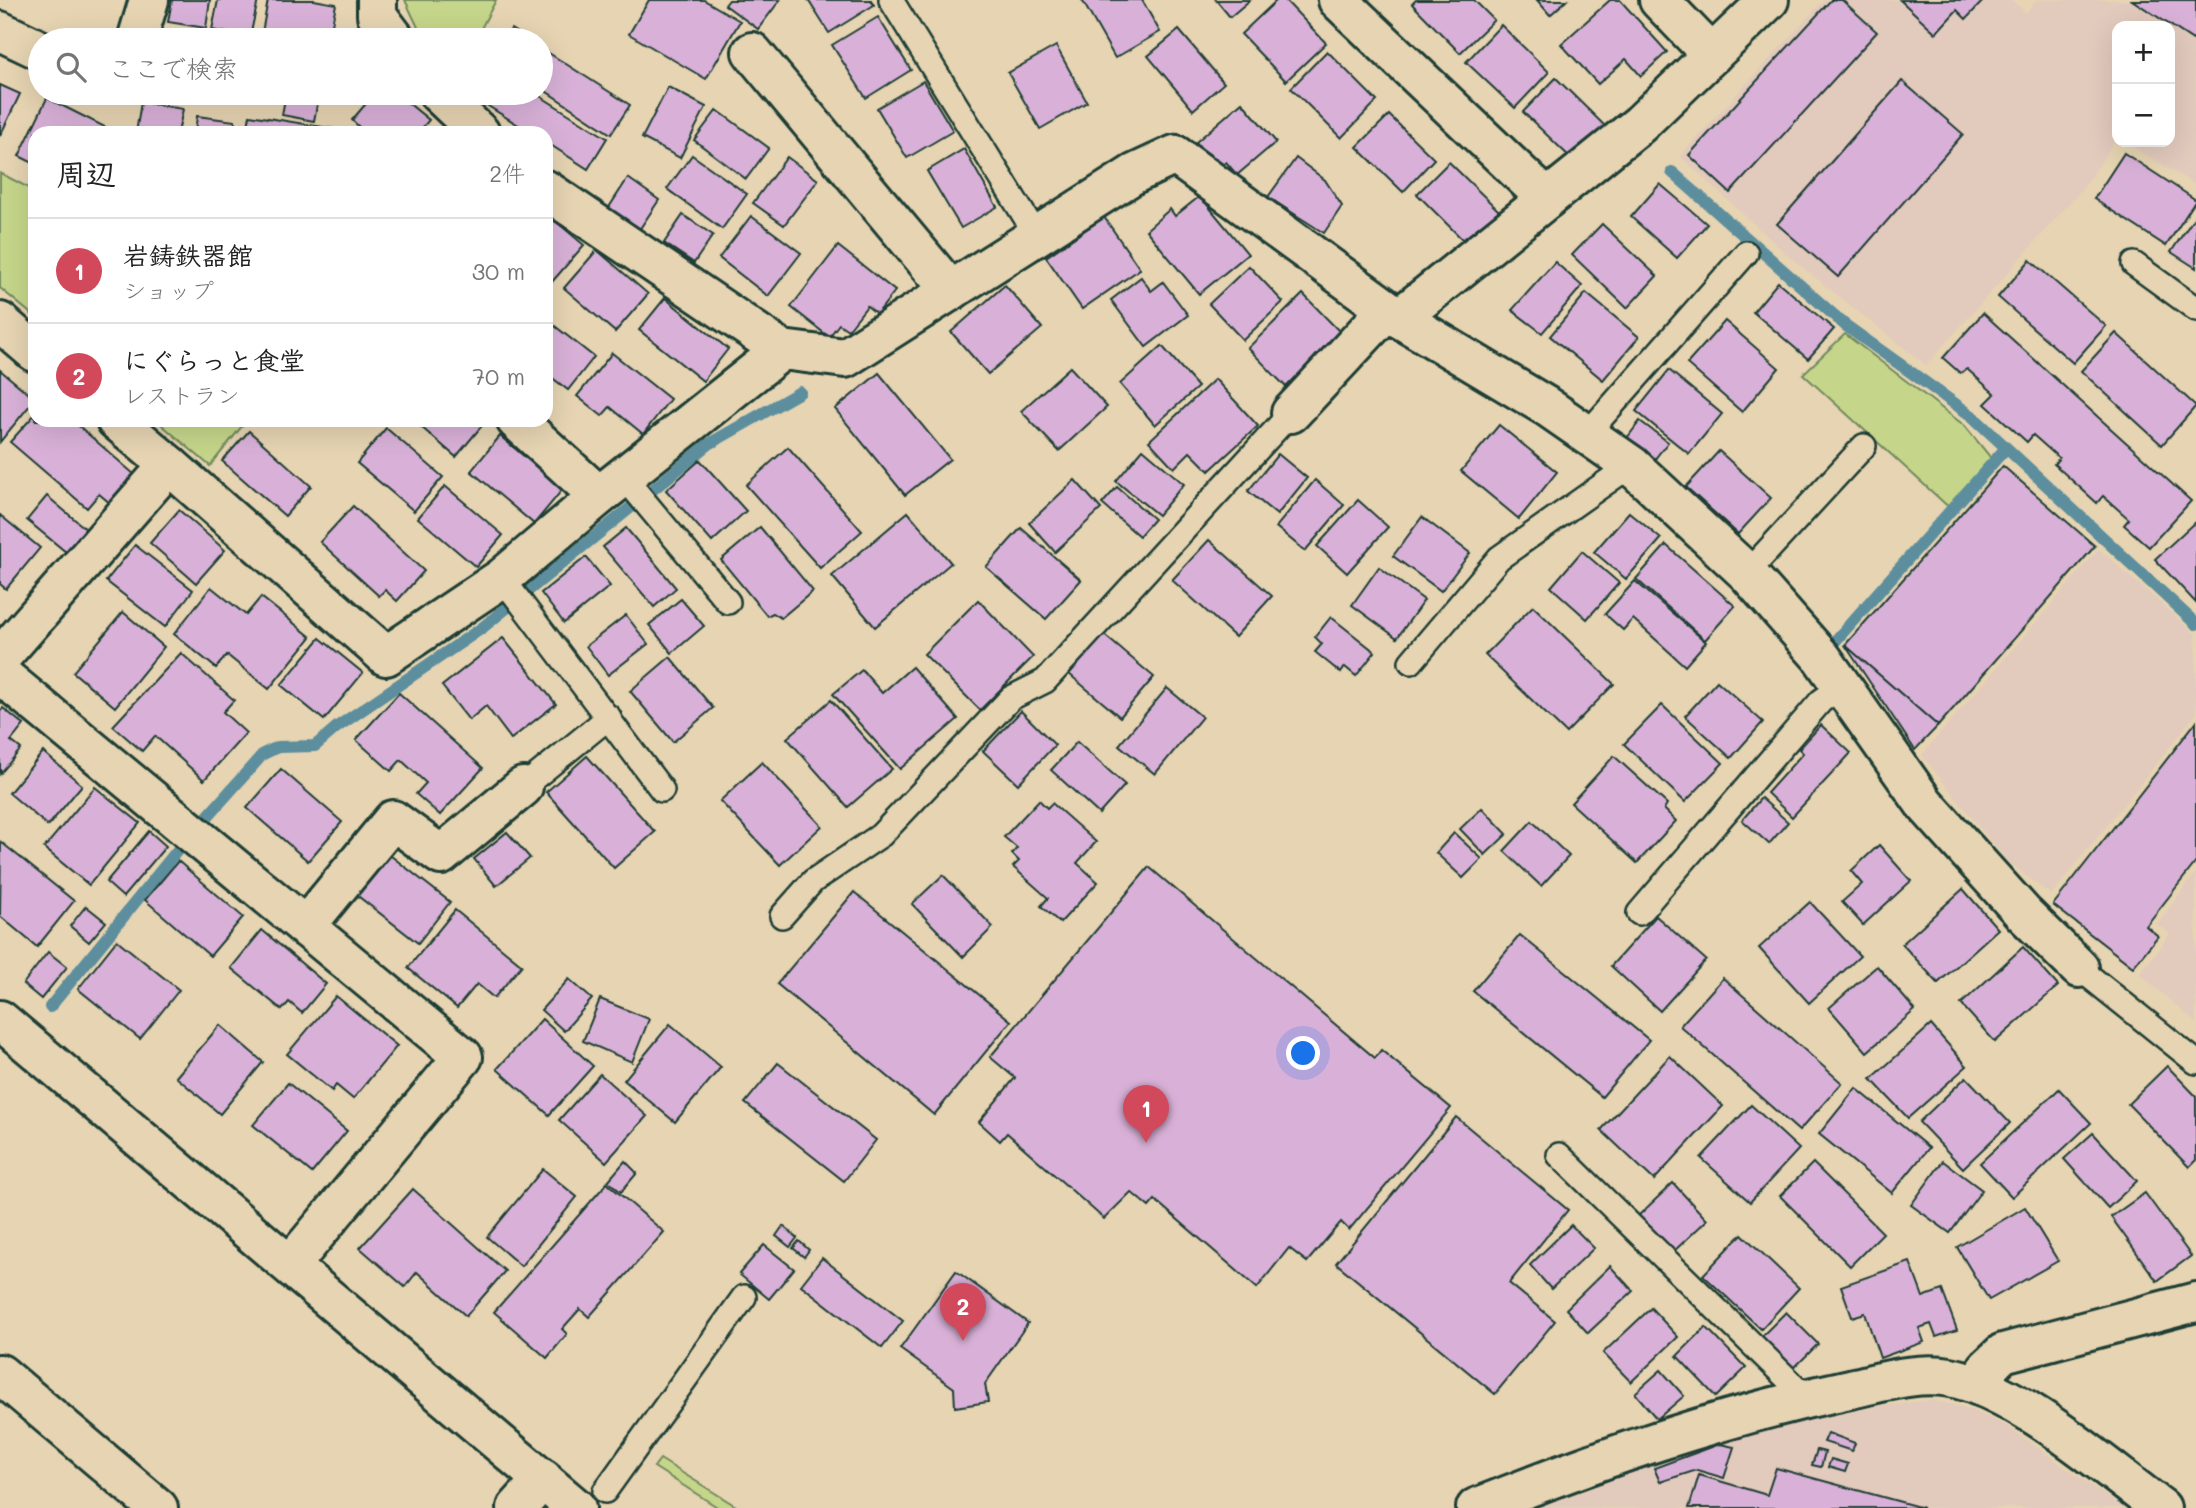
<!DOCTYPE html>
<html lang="ja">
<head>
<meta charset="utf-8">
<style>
  :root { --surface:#fff; --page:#f2f2f2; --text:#222; --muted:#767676; --line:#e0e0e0; --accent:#d1495b }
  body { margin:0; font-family:Mali,"Klee One",sans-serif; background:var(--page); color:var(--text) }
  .controls { position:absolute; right:21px; top:21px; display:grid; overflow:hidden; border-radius:14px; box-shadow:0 7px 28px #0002 }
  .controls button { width:63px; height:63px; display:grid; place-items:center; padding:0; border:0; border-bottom:2px solid var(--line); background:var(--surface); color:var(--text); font:35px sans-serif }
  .you { position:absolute; left:1304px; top:1054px; width:24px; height:24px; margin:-18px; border:5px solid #fff; border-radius:50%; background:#1a73e8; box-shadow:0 0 0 10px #1a73e833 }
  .badge { display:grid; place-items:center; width:46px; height:46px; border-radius:50%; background:var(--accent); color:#fff; font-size:23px; font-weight:700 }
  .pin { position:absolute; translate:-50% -58px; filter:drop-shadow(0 2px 4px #0008) }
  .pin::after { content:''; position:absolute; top:37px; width:24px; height:21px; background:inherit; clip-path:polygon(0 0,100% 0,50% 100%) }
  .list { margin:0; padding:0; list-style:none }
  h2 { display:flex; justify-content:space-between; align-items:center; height:91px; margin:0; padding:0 28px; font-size:30px }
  h2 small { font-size:23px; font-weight:400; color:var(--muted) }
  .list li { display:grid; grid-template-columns:46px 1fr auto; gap:21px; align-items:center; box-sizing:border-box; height:105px; padding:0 28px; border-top:2px solid var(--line) }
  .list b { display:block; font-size:26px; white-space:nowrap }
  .list p { margin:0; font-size:23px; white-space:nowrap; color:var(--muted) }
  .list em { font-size:23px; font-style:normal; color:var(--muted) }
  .icon { flex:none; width:38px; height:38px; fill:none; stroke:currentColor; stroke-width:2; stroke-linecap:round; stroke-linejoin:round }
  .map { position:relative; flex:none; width:2196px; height:1508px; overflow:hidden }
  .search { position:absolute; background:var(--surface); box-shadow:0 7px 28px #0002; left:28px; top:28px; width:525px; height:77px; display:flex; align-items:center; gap:18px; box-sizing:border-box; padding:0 24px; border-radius:38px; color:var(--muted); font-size:26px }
  .panel { position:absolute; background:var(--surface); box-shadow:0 7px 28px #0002; left:28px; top:126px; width:525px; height:301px; border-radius:21px }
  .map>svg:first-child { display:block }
</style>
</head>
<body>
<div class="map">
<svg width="2196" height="1508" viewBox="0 0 2196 1508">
  <rect width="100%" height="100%" fill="#e6d4b2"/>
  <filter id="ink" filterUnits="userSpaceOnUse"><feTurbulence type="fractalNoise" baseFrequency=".0143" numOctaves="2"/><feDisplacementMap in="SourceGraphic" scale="14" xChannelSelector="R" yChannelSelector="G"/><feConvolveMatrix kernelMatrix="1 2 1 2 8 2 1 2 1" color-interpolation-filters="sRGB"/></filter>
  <g filter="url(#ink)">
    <!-- built -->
    <g fill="#e2cabd">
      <path d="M1824,0H2011L2026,13L2037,0H2196V185L2125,142H2170V26H2117V137L2087,183L1926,365L1792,259L1680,156Z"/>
      <path d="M2099,549L2196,635V714L2051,895L2006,860L1922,755Z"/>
      <path d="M2196,873V1023L2140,974L2170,934L2157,924Z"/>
      <path d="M1932,1400L1966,1408L2005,1425L2123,1508H1538L1720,1441L1874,1407Z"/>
    </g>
    <!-- green -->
    <g fill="#c5d68a" stroke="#728a5f" stroke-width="2">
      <path d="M405,0H496L475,40H424Z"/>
      <path d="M0,173L35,191V317L0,288Z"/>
      <path d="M1845,334L1965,426L1995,463L1953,511L1803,374Z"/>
      <path d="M156,420H247L210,466Z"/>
      <path d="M660,1459L739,1508H719L654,1467Z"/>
    </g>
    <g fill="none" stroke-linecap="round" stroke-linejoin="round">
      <!-- stream -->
      <g stroke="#5c8e9e" stroke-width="12">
        <path d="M1672,172L1845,325L1972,416L2196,624"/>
        <path d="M1829,648L2005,449"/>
        <path d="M50,1007L176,852L263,754L278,747L315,746L337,727L482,628L709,444L800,392"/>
      </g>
    </g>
    <!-- building -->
    <g fill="#d9b1d8" stroke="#1f3d34" stroke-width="2">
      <path d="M172,0H210L206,28L168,22Z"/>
      <path d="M218,0H258L250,37L212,30Z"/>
      <path d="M268,0H314L336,4L329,40L261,38Z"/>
      <path d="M649,0H704L740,21L706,79L629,34Z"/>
      <path d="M729,0H780L758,29L725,5Z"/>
      <path d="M808,0H871L874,5L829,33Z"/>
      <path d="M1082,0H1142L1160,32L1115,58Z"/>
      <path d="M1216,0H1250L1230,17Z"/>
      <path d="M1277,0H1285L1326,43L1286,81L1241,34Z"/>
      <path d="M1416,0H1474L1494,20L1460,53L1412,4Z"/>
      <path d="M1537,0H1567L1550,15Z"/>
      <path d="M1610,0H1620L1667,52L1641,76L1626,59L1598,84L1561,44Z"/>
      <path d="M1831,0H1842L1877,32L1730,193L1689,155Z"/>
      <path d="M1900,0H1984L1966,19L1957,10L1936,33Z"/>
      <path d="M2132,0H2196V35L2193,40Z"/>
      <path d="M878,17L911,70L866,98L832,45Z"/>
      <path d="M1501,25L1549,72L1515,108L1466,62Z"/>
      <path d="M511,29L529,40H504Z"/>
      <path d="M1179,30L1224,83L1193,110L1148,56Z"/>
      <path d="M1056,46L1087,102L1040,129L1008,73Z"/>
      <path d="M541,48L630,105L611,134L541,88Z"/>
      <path d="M1327,51L1377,101L1341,138L1291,88Z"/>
      <path d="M1556,78L1607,128L1575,162L1523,112Z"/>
      <path d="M923,81L953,131L907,158L877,108Z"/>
      <path d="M1902,81L1963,134L1838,277L1777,224Z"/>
      <path d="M0,85L20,94L0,136Z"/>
      <path d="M668,87L706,107L680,158L642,138Z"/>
      <path d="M286,93L319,94L314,121L282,115Z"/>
      <path d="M375,93H396L429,120L418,133H365L352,120Z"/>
      <path d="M535,93L607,138L588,169L546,142V133H531L469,94Z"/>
      <path d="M47,98L115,132V133H35V164L19,156Z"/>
      <path d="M141,102L183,109L178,133H136Z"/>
      <path d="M1242,102L1276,142L1237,175L1226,162L1218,169L1196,142Z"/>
      <path d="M717,110L769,148L746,179L694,140Z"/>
      <path d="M250,115L341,130V133H247Z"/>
      <path d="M1389,115L1434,159L1403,192L1357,147Z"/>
      <path d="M197,116L235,121L233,133H195Z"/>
      <path d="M964,149L997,207L961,228L927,171Z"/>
      <path d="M2124,153L2196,200L2166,246L2094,199Z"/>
      <path d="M692,155L747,194L722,229L667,189Z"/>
      <path d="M787,157L818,180L784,225L753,203Z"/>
      <path d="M1296,158L1325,180L1342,206L1324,233L1268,197Z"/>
      <path d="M1449,162L1499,211L1467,244L1417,194Z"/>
      <path d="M628,178L659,200L637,233L606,212Z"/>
      <path d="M1660,184L1707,224L1677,258L1631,217Z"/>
      <path d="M1200,196L1248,254L1199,294L1146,230L1170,209L1175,216Z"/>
      <path d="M546,213L584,245L551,283L546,279Z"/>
      <path d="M683,215L713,235L694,263L664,243Z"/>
      <path d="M2196,215V268L2171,252Z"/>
      <path d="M751,216L801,253L768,296L719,258Z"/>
      <path d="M1104,217L1140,269L1082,309L1046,257Z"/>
      <path d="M1602,224L1657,276L1627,308L1572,255Z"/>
      <path d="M838,246L895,291L877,314L867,306L848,330L839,324L829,337L791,307Z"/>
      <path d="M597,250L648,294L615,332L564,288Z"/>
      <path d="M2030,260L2106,326L2073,363L1998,297Z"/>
      <path d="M1555,262L1582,286L1542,333L1512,310Z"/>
      <path d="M1249,266L1283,302L1243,340L1209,304Z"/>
      <path d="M1141,277L1151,291L1163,282L1188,315L1146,347L1111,300Z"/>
      <path d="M1778,282L1834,329L1808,359L1753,312Z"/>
      <path d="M1005,285L1042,328L988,374L951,332Z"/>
      <path d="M1586,293L1639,337L1603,380L1550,336Z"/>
      <path d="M1303,294L1341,333L1286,387L1248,348Z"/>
      <path d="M665,298L728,349L703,381L639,330Z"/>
      <path d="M1983,313L2191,501L2149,547L2124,525L2129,519L2103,496L2097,503L2054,464L2059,458L2033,435L2027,442L1985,404L1995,394L1967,369L1960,373L1943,358Z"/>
      <path d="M546,319L594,357L568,390L546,373Z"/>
      <path d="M1725,321L1779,368L1742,412L1687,364Z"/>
      <path d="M2116,333L2196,406L2162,445L2081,371Z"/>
      <path d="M1162,346L1198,387L1155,425L1120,384Z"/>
      <path d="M612,353L670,399L643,434L610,407L602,416L577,396Z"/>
      <path d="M1070,367L1107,407L1059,451L1021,411Z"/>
      <path d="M0,370L35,399L0,442Z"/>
      <path d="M1669,370L1722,414L1689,454L1636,411Z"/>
      <path d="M879,373L950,459L905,495L835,409Z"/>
      <path d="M1215,379L1258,426L1209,471L1190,452L1174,468L1149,441Z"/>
      <path d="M35,414V420H72L135,475L110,503L99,494L87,508L10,442Z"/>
      <path d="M413,420H483L485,422L456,457Z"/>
      <path d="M1640,421L1668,442L1654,460L1627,438Z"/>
      <path d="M1499,425L1557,472L1519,519L1461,471Z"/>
      <path d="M386,428L443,477L414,511L357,463Z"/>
      <path d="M249,431L311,486L285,516L222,461Z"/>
      <path d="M500,436L563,489L534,524L471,471Z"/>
      <path d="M788,447L862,531L820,568L746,485Z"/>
      <path d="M1143,449L1184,484L1158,515L1116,481Z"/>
      <path d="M1719,451L1771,498L1738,534L1686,487Z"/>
      <path d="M1278,454L1307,478L1277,515L1248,491Z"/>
      <path d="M700,460L746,511L712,542L666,490Z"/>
      <path d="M2003,466L2095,546L1938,726L1845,645Z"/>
      <path d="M1075,480L1101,509L1055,552L1029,523Z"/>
      <path d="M1315,480L1344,505L1305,551L1276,527Z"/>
      <path d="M445,486L503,535L476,567L418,518Z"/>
      <path d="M1117,487L1154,519L1139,536L1102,504Z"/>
      <path d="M47,496L86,529L66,552L27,520Z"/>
      <path d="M1358,500L1388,527L1347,573L1317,546Z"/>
      <path d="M353,506L424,571L397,601L385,590L379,596L320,542Z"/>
      <path d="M179,510L225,550L196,583L150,543Z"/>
      <path d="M908,512L951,563L875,627L832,576Z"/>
      <path d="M1629,512L1661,539L1626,579L1594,552Z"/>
      <path d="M0,515L40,548L6,589L0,584Z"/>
      <path d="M1422,517L1470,553L1441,591L1393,556Z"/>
      <path d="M2196,521V603L2155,559Z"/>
      <path d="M760,527L813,591L781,618L773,613L767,616L721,560Z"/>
      <path d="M626,528L676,588L654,607L603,547Z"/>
      <path d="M1021,528L1081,580L1046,619L986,567Z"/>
      <path d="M1209,540L1272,596L1235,637L1172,580Z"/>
      <path d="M135,545L193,590L165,627L106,581Z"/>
      <path d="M1666,545L1735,606L1705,640L1636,579Z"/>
      <path d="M1582,551L1619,583L1587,619L1551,587Z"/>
      <path d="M586,557L610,586L564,623L541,593Z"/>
      <path d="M1379,567L1424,600L1397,638L1352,605Z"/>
      <path d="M1635,581L1706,642L1685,666L1633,619L1623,630L1605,614Z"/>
      <path d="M211,587L246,615L261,597L311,637L269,689L227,655L216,668L174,634Z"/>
      <path d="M681,599L704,626L672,653L649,625Z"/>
      <path d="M978,600L1033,657L980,710L924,654Z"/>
      <path d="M1533,606L1614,684L1566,733L1485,655Z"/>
      <path d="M123,612L164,647L115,707L73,672Z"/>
      <path d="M626,615L648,644L608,675L586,646Z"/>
      <path d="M1331,617L1375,652L1356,676L1345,667L1341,673L1315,652L1322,644L1315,637Z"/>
      <path d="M1103,634L1154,677L1120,717L1069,674Z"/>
      <path d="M320,638L363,673L324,720L281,685Z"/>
      <path d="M503,638L556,704L511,739L486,706L469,720L442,686Z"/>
      <path d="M1845,645L1938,726L1915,750Z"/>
      <path d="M181,653L234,700L223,712L246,733L204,780L155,736L142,751L113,726Z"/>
      <path d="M670,657L713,708L673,742L630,691Z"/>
      <path d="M912,667L958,719L900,769L833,694L862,670L882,693Z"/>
      <path d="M1717,681L1763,722L1731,758L1685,716Z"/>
      <path d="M1167,688L1202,717L1155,774L1119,745Z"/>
      <path d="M399,693L483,768L440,815L416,794L426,783L401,760L391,771L356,740Z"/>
      <path d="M831,700L892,769L848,807L787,738Z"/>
      <path d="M1662,705L1723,763L1685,802L1624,744Z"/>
      <path d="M3,708L24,725L11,741L21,749L0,774V712Z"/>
      <path d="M1021,711L1055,745L1018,784L983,751Z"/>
      <path d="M2196,722V862L2146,926L2158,936L2133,967L2053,905Z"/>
      <path d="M1821,725L1851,753L1792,817L1767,793L1803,753L1799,749Z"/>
      <path d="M1077,742L1125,785L1099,814L1051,770Z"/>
      <path d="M43,752L82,785L48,826L9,793Z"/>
      <path d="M587,756L655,832L614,868L546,792Z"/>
      <path d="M1614,756L1667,804L1664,809L1676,821L1637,863L1571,803Z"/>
      <path d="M762,762L822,826L780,865L720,801Z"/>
      <path d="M281,769L342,822L308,861L247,808Z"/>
      <path d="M95,787L140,823L89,885L44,848Z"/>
      <path d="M1761,798L1788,822L1769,844L1742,820Z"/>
      <path d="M1039,800L1047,808L1052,803L1096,842L1077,863L1098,882L1060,923L1041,906L1048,898L1013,867L1019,861L1012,854L1017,848L1004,837Z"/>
      <path d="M1482,808L1507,834L1485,855L1460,829Z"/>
      <path d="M1532,821L1569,856L1541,886L1504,851Z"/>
      <path d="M149,831L166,846L123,897L106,882Z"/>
      <path d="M507,832L530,858L496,886L474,859Z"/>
      <path d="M1454,833L1482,859L1463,878L1436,853Z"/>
      <path d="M1,842L74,901L37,947L0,916Z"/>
      <path d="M1879,845L1911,881L1863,925L1842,902L1862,884L1851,871Z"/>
      <path d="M386,852L450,902L418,943L354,893Z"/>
      <path d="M178,861L243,917L210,956L145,900Z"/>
      <path d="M1149,867L1375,1058L1381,1050L1451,1108L1349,1230L1341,1222L1307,1262L1289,1248L1257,1288L1155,1200L1149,1207L1131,1192L1104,1219L1007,1133L1000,1141L979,1122L1015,1078L990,1057Z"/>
      <path d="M943,875L993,927L963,957L912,904Z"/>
      <path d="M1963,889L1998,929L1938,983L1902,944Z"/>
      <path d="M854,892L1011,1021L934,1115L777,984Z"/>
      <path d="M1810,902L1860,956L1809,1003L1759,948Z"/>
      <path d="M86,906L106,922L89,942L70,926Z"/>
      <path d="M455,910L522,965L494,998L477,984L457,1008L408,968Z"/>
      <path d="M1656,916L1706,960L1660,1011L1611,966Z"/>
      <path d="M262,930L326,984L302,1013L289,1002L282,1010L231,968Z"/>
      <path d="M1520,935L1649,1040L1602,1097L1473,991Z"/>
      <path d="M117,940L179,990L140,1039L78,989Z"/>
      <path d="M2023,947L2058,986L1995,1042L1961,1004Z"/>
      <path d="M48,952L67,967L41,999L23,984Z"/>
      <path d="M1877,966L1915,1010L1867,1052L1829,1008Z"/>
      <path d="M1723,978L1842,1083L1799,1131L1680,1026Z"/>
      <path d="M569,979L592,999L564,1031L541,1010Z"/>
      <path d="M336,996L397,1046L353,1099L336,1085L332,1091L287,1054Z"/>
      <path d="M600,999L649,1019L632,1062L583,1041Z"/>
      <path d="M542,1019L593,1066L549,1115L497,1069Z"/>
      <path d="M670,1024L721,1067L675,1122L624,1080Z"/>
      <path d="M220,1025L263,1062L220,1114L176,1077Z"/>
      <path d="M1931,1025L1967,1066L1908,1118L1871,1079Z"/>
      <path d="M1670,1056L1723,1106L1654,1180L1601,1130Z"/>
      <path d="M778,1063L876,1140L844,1181L745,1103Z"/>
      <path d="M2167,1066L2196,1096V1160L2189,1167L2128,1104Z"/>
      <path d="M600,1074L647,1116L606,1162L559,1120Z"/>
      <path d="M1966,1077L2010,1123L1963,1168L1919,1122Z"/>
      <path d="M288,1083L347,1131L312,1173L253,1125Z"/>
      <path d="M1856,1088L1929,1148L1892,1193L1819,1134Z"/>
      <path d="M2059,1089L2091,1123L2012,1197L1980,1163Z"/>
      <path d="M1751,1105L1799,1149L1750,1202L1701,1158Z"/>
      <path d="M1456,1117L1568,1210L1509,1283L1555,1321L1495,1394L1336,1263Z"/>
      <path d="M2093,1133L2137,1181L2108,1208L2064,1159Z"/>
      <path d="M625,1161L637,1173L621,1192L608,1181Z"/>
      <path d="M1943,1161L1982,1190L1950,1233L1911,1205Z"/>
      <path d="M1813,1163L1883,1233L1850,1266L1780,1196Z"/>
      <path d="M543,1169L577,1197L521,1266L487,1237Z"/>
      <path d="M607,1183L664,1232L589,1317L580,1309L562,1329L567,1334L547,1358L494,1312Z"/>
      <path d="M1673,1183L1707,1220L1672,1253L1638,1216Z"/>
      <path d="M413,1189L505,1271L466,1316L417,1272L405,1287L360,1248Z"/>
      <path d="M2145,1193L2191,1256L2157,1281L2111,1217Z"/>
      <path d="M2025,1207L2058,1261L1989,1300L1957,1247Z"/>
      <path d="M1571,1225L1594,1248L1551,1289L1530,1265Z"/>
      <path d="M783,1226L797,1238L790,1247L776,1236Z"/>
      <path d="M1742,1234L1799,1288L1761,1329L1703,1275Z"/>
      <path d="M799,1241L809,1250L804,1257L793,1248Z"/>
      <path d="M764,1245L794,1269L769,1299L739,1274Z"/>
      <path d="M822,1258L903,1321L882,1348L801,1285Z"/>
      <path d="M1910,1262L1923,1297L1942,1290L1957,1330L1936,1337L1931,1324L1919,1328L1924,1342L1880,1358L1865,1313L1852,1317L1841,1286Z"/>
      <path d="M1610,1266L1633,1291L1588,1333L1566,1309Z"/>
      <path d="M956,1271L1028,1323L985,1384L988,1402L955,1407L954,1388L900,1349Z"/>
      <path d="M1651,1308L1678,1337L1631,1382L1603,1353Z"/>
      <path d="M1786,1312L1818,1344L1792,1370L1760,1338Z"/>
      <path d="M1706,1327L1746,1368L1716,1397L1677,1356Z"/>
      <path d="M1661,1370L1684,1396L1657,1419L1635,1393Z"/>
      <path d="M1828,1433L1855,1443L1852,1451L1824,1442Z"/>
      <path d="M1720,1444L1734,1447L1724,1478L1697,1470L1660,1482L1654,1468Z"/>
      <path d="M1817,1450L1825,1452L1821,1467L1812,1465Z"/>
      <path d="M1831,1459L1848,1464L1845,1472L1828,1467Z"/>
      <path d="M1776,1468L1923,1508H1689L1699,1475L1767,1495Z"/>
    </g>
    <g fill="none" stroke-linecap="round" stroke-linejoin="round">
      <defs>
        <g id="service">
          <path d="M891,0L1037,236"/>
          <path d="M2134,264L2196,309"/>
          <path d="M1587,434L1746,253"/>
          <path d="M623,476L728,602"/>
          <path d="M1747,573L1864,446"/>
          <path d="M502,578L662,790"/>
          <path d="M1411,662L1499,558L1631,465"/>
          <path d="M523,787L609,717"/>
          <path d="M1639,913L1821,701L1842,686"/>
          <path d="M782,916L813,881L881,835L1011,698L1045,681L1291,413"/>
          <path d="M2079,968L2196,1062"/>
          <path d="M1559,1155L1807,1398"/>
          <path d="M605,1491L744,1297"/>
        </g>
        <g id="minor">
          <path d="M377,0V15L396,40"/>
          <path d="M1338,0L1547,199"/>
          <path d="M1659,0L1712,55"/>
          <path d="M1769,0L1640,124L1399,318L1546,406L1631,465L1747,573L1822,658L1924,803L2023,913L2079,968"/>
          <path d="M0,31L40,50"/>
          <path d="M137,40L149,0"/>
          <path d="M752,52L951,291"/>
          <path d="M438,93L480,133"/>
          <path d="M546,190L782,350"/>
          <path d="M0,322L35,352"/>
          <path d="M1291,413L1387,310"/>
          <path d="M516,420L599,496"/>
          <path d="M169,465L386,656L502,578L599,496L782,350L845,358L1134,174L1175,155L1399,318"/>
          <path d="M0,658L169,465L116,420"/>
          <path d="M0,674L463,1057L291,1264"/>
          <path d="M305,927L393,820L441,855L523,787"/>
          <path d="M0,1374L158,1508"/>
          <path d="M1979,1386L1987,1368L2003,1353L2196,1302"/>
          <path d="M517,1508L543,1479"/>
          <path d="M1476,1508C1598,1459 1721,1416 1850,1389C1882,1382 1918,1371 1950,1377C2018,1390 2105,1467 2161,1508"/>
        </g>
        <path id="tertiary" d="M0,1020L576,1508"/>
      </defs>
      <!-- service casing -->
      <use href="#service" stroke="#1f3d34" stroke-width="28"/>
      <!-- minor casing -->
      <use href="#minor" stroke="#1f3d34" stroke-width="44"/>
      <!-- tertiary casing -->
      <use href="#tertiary" stroke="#1f3d34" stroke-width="44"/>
      <!-- service -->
      <use href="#service" stroke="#e6d4b2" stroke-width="23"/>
      <!-- minor -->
      <use href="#minor" stroke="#e6d4b2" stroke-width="38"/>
      <!-- tertiary -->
      <use href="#tertiary" stroke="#e6d4b2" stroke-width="38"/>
    </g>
  </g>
</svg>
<div class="controls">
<button>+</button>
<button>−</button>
</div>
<div class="you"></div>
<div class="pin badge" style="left:1146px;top:1143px">1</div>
<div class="pin badge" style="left:963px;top:1341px">2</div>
<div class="search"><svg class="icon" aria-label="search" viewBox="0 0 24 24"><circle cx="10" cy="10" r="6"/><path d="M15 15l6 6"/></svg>ここで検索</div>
<section class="panel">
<h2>周辺<small>2件</small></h2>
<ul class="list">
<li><span class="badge">1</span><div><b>岩鋳鉄器館</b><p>ショップ</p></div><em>30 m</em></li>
<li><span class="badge">2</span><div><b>にぐらっと食堂</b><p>レストラン</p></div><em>70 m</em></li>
</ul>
</section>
</div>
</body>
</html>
